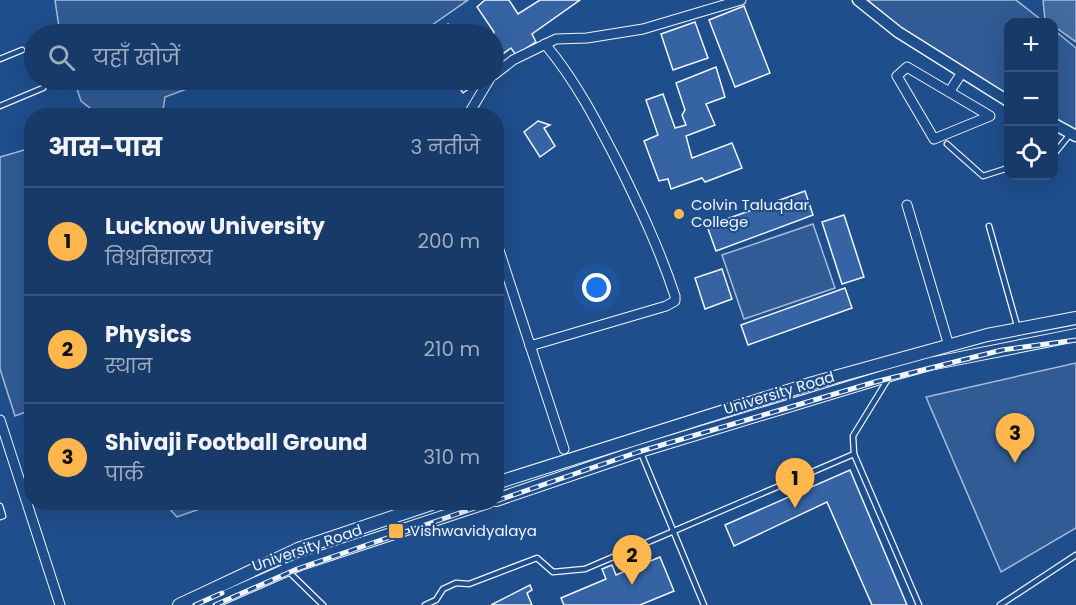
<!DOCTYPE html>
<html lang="hi">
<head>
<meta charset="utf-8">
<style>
  :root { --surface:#173a69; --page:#244571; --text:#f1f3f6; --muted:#9eadc0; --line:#36547d; --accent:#ffb74d }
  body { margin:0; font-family:Poppins,"Noto Sans Devanagari",sans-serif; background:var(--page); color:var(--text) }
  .controls { position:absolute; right:18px; top:18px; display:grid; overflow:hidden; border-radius:12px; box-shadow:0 6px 24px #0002 }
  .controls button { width:54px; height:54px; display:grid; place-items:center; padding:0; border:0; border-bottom:2px solid var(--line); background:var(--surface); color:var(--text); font:30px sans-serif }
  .you { position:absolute; left:597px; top:288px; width:21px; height:21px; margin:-15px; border:4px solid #fff; border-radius:50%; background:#1a73e8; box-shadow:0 0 0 9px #1a73e833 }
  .badge { display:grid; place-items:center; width:39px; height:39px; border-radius:50%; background:var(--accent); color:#111; font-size:20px; font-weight:700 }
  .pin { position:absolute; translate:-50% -50px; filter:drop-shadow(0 2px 3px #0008) }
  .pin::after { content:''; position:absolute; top:32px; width:21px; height:18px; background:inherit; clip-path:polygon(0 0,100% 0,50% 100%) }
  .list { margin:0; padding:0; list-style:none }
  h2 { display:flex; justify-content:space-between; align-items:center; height:78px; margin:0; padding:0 24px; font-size:26px }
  h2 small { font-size:20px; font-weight:400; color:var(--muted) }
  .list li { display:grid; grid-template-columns:39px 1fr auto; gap:18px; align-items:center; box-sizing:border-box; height:108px; padding:0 24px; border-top:2px solid var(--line) }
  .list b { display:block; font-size:22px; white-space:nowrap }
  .list p { margin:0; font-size:20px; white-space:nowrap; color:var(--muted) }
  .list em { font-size:20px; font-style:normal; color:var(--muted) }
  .icon { flex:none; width:33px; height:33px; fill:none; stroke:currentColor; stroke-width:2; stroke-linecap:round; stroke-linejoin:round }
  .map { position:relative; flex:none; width:1076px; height:605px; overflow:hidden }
  .search { position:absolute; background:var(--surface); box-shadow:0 6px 24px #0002; left:24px; top:24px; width:480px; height:66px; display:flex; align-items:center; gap:15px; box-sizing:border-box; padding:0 21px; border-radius:33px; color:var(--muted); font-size:22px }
  .panel { position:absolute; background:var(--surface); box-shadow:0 6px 24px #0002; left:24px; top:108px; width:480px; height:402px; border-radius:24px }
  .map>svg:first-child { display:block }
</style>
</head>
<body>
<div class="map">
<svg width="1076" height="605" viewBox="0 0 1076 605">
  <rect width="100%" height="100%" fill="#1f4e8c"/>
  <!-- built -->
  <g fill="#305b95" stroke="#a8bbd7" stroke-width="1.5">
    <path d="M55,0H468L419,34H60Z"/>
    <path d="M867,0H1016L1044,22H1008V95L951,64L901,30Z"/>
    <path d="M1054,30L1076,48V130L1054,118Z"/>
    <path d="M74,80H211L165,97L162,116L99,115L81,101Z"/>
    <path d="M31,148V410L15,416L0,369V157Z"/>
    <path d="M813,224L835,288L744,319L722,255Z"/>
    <path d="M1076,363V528L1001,572L926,397Z"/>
    <path d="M164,503H210L211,505L177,517Z"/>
  </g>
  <!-- water -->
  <path fill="#446ba0" stroke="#a8bbd7" stroke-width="1.5" d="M1043,0H1076V42L1054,26V22L1045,20Z"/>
  <!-- building -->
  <g fill="#3563a3" stroke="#f2f6ff" stroke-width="1.5">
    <path d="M485,0H509L518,14L540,0H580L532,34L536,42L516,55L511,48L500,56L505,62L496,69L494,65V34H490L494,32L477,7Z"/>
    <path d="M744,6L770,73L735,87L709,20Z"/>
    <path d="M695,22L708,58L673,70L661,34Z"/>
    <path d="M448,24L455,34H435Z"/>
    <path d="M716,67L725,97L706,104L715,125L686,136L692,158L732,143L742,168L705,182L702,178L671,189L668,179L659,181L644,141L658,135L646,100L663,94L675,128L686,125L682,115L685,110L676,83Z"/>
    <path d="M454,80H481L463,93Z"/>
    <path d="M538,121L550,125L544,128L555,146L540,157L524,132Z"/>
    <path d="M805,191L813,215L716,251L707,226Z"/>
    <path d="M844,215L864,277L842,284L822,222Z"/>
    <path d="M722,269L732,299L705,309L695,278Z"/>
    <path d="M845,288L852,308L748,345L741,325Z"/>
    <path d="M850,470L907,605H872L827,502L734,546L725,525Z"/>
    <path d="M660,557L674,591L640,605H564L561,598L606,579L602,569L612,565L616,575Z"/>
    <path d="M530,585L532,590L527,593L532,605H491Z"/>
  </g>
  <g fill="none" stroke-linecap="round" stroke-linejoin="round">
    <defs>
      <g id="service">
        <path d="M0,59L22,50"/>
        <path d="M0,106L43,88"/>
        <path d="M947,144L983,176L1008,168"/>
        <path d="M1054,154L1071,133"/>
        <path d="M989,226L1018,329"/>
        <path d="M888,379L853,436L854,454L919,605"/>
        <path d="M641,453L704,605"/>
        <path d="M0,506L3,516L0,517"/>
        <path d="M281,559L286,569L323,605"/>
        <path d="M425,605L436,600L443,589L456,583L469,584L537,558L553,572L585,569L854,454"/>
        <path d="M1000,605L1076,555"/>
      </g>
      <g id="minor">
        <path d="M907,67L990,116L934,139L897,76Z"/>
        <path d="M494,75L513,60L556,39L587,38L643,29L741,0"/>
        <path d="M950,91L961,74"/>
        <path d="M471,116V110L489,80"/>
        <path d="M907,205L949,346"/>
        <path d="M496,241L564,449"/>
        <path d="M530,346L666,306L675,301V296C660,250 640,208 619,165C597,122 576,81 545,44"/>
        <path d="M0,420L60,605"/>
      </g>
      <g id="tertiary">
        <path d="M858,0L898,32L1008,101"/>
        <path d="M1054,124L1076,136"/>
      </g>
      <g id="secondary">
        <path d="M496,483L813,383L987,335L1076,318"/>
        <path d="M496,500L640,451L890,375L930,364L1076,335"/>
        <path d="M179,605L298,549L437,502"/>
        <path d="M207,605L300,564L488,502"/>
      </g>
    </defs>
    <!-- service casing -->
    <use href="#service" stroke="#f2f6ff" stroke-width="7"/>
    <!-- minor casing -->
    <use href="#minor" stroke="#f2f6ff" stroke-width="11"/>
    <!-- tertiary casing -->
    <use href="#tertiary" stroke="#f2f6ff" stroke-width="13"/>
    <!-- secondary casing -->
    <use href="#secondary" stroke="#f2f6ff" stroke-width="14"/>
    <!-- service -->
    <use href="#service" stroke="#1f4e8c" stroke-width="4.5"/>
    <!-- minor -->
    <use href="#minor" stroke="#1f4e8c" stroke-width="9"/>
    <!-- tertiary -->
    <use href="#tertiary" stroke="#1f4e8c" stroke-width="10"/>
    <!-- secondary -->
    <use href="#secondary" stroke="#1f4e8c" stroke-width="12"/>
    <defs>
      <g id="rail">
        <path d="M496,501L638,452L875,382L1002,350L1076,340"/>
        <path d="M195,605L222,593"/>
        <path d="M215,605L297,569L492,502"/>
      </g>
    </defs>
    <!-- rail casing -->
    <use href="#rail" stroke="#f2f6ff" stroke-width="5"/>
    <!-- rail -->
    <use href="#rail" stroke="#1f4e8c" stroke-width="3" stroke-dasharray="9" stroke-linecap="butt"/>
  </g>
  <!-- markers -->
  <g fill="#ffb74d" stroke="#1f4e8c" stroke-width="2">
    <circle cx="679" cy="214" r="6"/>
    <rect x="388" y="523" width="16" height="16" rx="3"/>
  </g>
  <g text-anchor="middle" stroke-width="4.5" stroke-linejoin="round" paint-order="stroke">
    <!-- poi labels -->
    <g font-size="15" fill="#f2f6ff" stroke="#1f4e8c" text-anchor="start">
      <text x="691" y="210">Colvin Taluqdar<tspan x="691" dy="17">College</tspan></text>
      <text x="410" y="536">Vishwavidyalaya</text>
    </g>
    <!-- street labels -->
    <g font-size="15" fill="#f2f6ff" stroke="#1f4e8c">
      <text transform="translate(779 393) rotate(-17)" y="5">University Road</text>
      <text transform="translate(307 548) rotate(-19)" y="5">University Road</text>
    </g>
  </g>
</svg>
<div class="controls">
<button>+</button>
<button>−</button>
<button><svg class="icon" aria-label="locate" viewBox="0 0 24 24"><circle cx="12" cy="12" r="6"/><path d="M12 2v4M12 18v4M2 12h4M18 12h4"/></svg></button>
</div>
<div class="you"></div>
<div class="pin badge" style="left:795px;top:508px">1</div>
<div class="pin badge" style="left:632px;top:585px">2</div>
<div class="pin badge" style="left:1015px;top:463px">3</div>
<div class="search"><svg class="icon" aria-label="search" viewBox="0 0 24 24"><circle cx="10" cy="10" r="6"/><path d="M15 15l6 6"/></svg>यहाँ खोजें</div>
<section class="panel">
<h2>आस-पास<small>3 नतीजे</small></h2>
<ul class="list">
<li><span class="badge">1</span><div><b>Lucknow University</b><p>विश्वविद्यालय</p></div><em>200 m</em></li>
<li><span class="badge">2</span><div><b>Physics</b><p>स्थान</p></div><em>210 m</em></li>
<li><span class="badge">3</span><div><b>Shivaji Football Ground</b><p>पार्क</p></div><em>310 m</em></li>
</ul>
</section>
</div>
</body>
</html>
